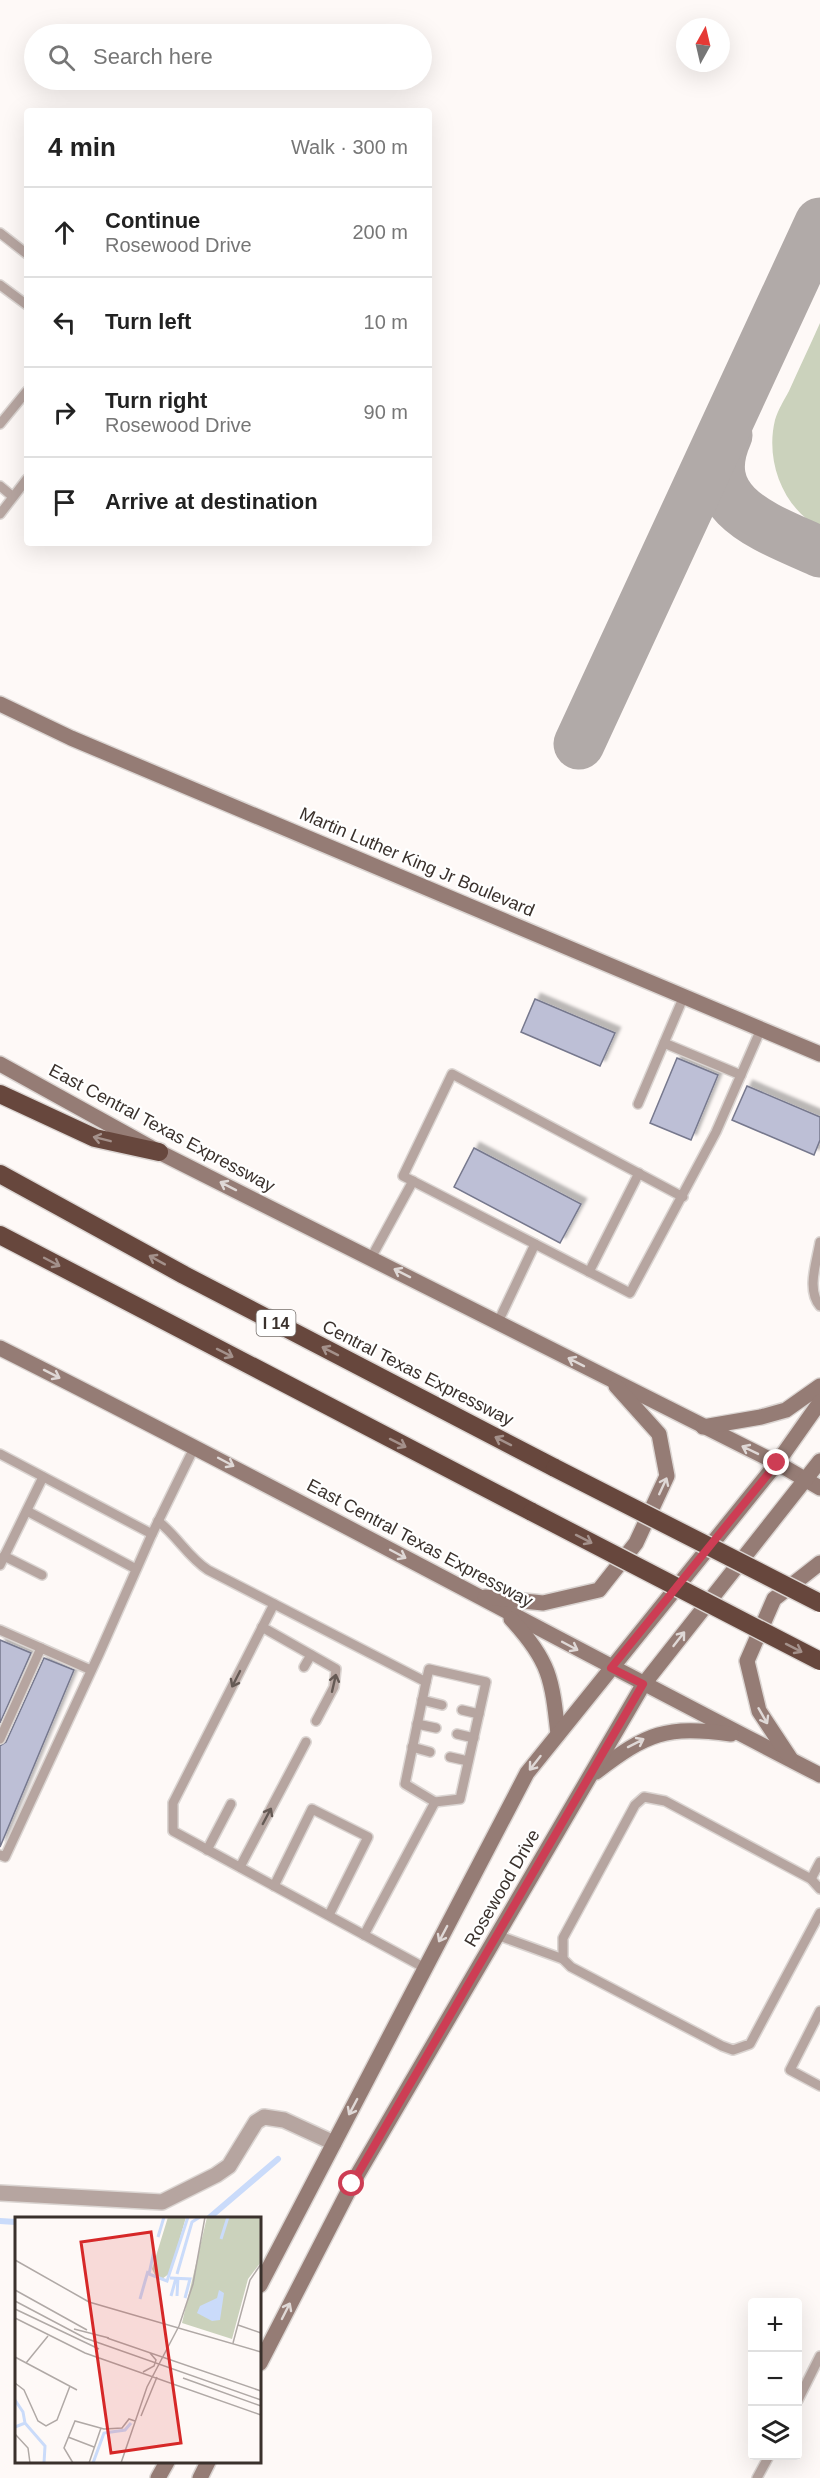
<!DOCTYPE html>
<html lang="en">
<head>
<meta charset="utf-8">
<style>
  :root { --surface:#fff; --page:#f6f6f6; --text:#222; --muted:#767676; --line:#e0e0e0 }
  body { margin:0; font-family:Helvetica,sans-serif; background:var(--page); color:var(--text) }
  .controls { position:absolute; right:18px; bottom:18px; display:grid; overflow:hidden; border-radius:6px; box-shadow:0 6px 24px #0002 }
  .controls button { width:54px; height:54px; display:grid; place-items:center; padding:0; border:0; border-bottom:2px solid var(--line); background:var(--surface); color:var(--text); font:30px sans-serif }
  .compass { position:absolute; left:676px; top:18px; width:54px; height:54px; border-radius:50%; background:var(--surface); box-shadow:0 6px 24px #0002; rotate:8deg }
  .stop { position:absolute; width:18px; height:18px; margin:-14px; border:4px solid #cd3d54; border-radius:50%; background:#fff }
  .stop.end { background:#cd3d54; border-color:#fff; box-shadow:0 2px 6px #0008 }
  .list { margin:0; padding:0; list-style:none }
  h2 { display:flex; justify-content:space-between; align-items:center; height:78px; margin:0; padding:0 24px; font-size:26px }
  h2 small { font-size:20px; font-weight:400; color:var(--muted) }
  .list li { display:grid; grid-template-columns:39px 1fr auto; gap:18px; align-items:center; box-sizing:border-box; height:90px; padding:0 24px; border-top:2px solid var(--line) }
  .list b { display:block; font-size:22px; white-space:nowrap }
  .list p { margin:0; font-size:20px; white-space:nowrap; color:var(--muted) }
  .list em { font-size:20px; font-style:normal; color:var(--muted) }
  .icon { flex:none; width:33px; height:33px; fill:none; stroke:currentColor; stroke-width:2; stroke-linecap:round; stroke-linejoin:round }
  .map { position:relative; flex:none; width:820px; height:2478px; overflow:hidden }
  .search { position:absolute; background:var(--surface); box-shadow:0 6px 24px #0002; left:24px; top:24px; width:408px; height:66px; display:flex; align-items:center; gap:15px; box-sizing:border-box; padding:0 21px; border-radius:33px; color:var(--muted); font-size:22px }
  .panel { position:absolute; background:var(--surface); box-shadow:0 6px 24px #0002; left:24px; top:108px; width:408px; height:438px; border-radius:6px }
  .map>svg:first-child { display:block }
</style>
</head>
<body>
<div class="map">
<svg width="820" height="2478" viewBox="0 0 820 2478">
  <defs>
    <filter id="shadow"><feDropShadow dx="5.5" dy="-5.5" stdDeviation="1.5" flood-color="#0004"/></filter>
  </defs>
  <rect width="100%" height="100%" fill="#fef9f7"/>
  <!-- green -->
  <path fill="#cbd2bc" d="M820,323V528C783,508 765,461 775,420C778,410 784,400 789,391C799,368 810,346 820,323Z"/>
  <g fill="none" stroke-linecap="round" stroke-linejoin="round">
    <!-- stream -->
    <g stroke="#cadbfa" stroke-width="6">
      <path d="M209,2218L278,2159"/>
      <path d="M0,2221L16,2222"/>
    </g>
    <!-- taxiway -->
    <g stroke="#b1aaa8" stroke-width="51">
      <path d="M727,435C695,507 771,529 820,552"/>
      <path d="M579,744L820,223"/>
    </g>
  </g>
  <!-- building -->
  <g fill="#bdbfd6" stroke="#76788d" stroke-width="1.5" filter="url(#shadow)">
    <path d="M535,999L615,1033L600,1066L521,1032Z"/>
    <path d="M677,1058L718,1075L691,1140L650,1123Z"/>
    <path d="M747,1086L820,1117V1140L814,1155L732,1120Z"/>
    <path d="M474,1148L581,1204L560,1243L454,1187Z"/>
    <path d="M0,1640L31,1653L0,1723Z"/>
    <path d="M44,1658L74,1670L0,1847V1746L6,1742Z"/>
  </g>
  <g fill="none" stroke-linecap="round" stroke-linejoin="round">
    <defs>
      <g id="service">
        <path d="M0,233L27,254"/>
        <path d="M0,285L27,305"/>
        <path d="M0,424L27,391"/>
        <path d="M0,486L12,496"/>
        <path d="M0,514L27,479"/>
        <path d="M664,1043L741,1075"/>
        <path d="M638,1104L684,996"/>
        <path d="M683,1197L452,1074L403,1176L630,1293L716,1132L761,1029"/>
        <path d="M820,1242C817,1261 806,1290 820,1306"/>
        <path d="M371,1258L413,1181"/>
        <path d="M589,1272L639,1173"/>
        <path d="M498,1322L535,1244"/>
        <path d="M0,1454L152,1534"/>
        <path d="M27,1511L136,1569"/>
        <path d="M158,1521C178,1537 188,1557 208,1570L426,1682L405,1784L435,1802L364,1935"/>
        <path d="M4,1556L42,1575"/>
        <path d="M0,1565L43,1477"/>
        <path d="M274,1604L173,1803V1831L425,1968"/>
        <path d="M262,1627L336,1669L334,1687L316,1721"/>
        <path d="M0,1630L41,1648"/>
        <path d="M304,1667L311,1655"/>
        <path d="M426,1682L429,1669L486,1682L460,1799L435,1802"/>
        <path d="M422,1700L442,1705"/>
        <path d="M462,1710L479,1714"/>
        <path d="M417,1724L436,1728"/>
        <path d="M457,1734L474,1738"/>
        <path d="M0,1739L41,1648L91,1670"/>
        <path d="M412,1747L430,1752"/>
        <path d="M450,1757L468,1761"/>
        <path d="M207,1850L231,1804"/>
        <path d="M0,1855L5,1857L99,1654L152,1534L195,1446"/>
        <path d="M240,1867L306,1742"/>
        <path d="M811,1879L820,1862"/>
        <path d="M274,1886L312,1809L368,1837L329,1915"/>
        <path d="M820,1889L811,1879L665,1801L644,1797L635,1805L563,1938V1959L571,1967L722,2046L733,2050L750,2044L820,1913"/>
        <path d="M497,1935L563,1959"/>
        <path d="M820,2011L790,2070L820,2086"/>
        <path d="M798,2400L820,2356"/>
        <path d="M757,2478L769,2456"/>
      </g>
      <path id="minor" d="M0,2193L162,2202L216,2175L229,2166L256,2122L264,2117L284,2120L334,2143"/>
      <g id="secondary">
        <path d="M0,704L71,738L820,1054"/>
        <path d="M0,1064L159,1152L777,1463L820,1488"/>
        <path d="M0,1348C275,1486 546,1634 820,1775"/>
        <path d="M703,1427L761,1417L786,1410L820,1386"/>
        <path d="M485,1597L543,1603L599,1590L636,1543L667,1476L659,1434L616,1386"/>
        <path d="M511,1619C550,1661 552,1679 558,1734"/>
        <path d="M790,1758L759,1711L747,1661L774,1599L820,1563"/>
        <path d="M596,1772C647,1733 666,1725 731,1734"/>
        <path d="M260,2285L527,1773L777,1463L820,1402"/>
        <path d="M260,2363L352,2184L643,1685L820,1461"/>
        <path d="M158,2478L167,2462"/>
        <path d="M200,2478L208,2462"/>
      </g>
      <g id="motorway">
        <path d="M0,1094L95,1138L159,1152"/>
        <path d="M0,1174L184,1275L555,1468"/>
        <path d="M0,1235L532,1512"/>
      </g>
    </defs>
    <!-- service casing -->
    <use href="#service" stroke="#dbd5d2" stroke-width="12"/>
    <!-- minor casing -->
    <use href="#minor" stroke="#dbd5d2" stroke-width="18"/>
    <!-- secondary casing -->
    <use href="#secondary" stroke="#dbd5d2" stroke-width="18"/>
    <!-- motorway casing -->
    <use href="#motorway" stroke="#dbd5d2" stroke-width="21"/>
    <!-- service -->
    <use href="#service" stroke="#b6a5a0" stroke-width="9"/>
    <!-- minor -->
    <use href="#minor" stroke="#b6a5a0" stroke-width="15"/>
    <!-- secondary -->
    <use href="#secondary" stroke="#957c75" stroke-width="15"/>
    <!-- motorway -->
    <use href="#motorway" stroke="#67473d" stroke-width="18"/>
    <defs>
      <g id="motorway-bridge">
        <path d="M555,1468L820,1603"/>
        <path d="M532,1512L820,1661"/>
      </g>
    </defs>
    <!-- motorway-bridge casing -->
    <use href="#motorway-bridge" stroke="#dbd5d2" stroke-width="21" stroke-linecap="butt"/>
    <!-- motorway-bridge -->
    <use href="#motorway-bridge" stroke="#67473d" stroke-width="18"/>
  </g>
  <!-- one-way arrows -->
  <defs><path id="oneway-shaft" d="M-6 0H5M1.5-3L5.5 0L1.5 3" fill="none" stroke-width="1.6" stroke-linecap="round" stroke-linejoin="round" transform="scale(1.5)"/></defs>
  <g stroke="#a4918b">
    <use href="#oneway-shaft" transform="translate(102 1139) rotate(-166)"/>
    <use href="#oneway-shaft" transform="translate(157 1260) rotate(-151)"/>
    <use href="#oneway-shaft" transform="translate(52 1262) rotate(28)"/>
    <use href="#oneway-shaft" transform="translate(330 1351) rotate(-153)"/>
    <use href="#oneway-shaft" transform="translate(225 1353) rotate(27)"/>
    <use href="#oneway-shaft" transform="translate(503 1441) rotate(-153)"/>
    <use href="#oneway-shaft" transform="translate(398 1443) rotate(27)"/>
    <use href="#oneway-shaft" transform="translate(584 1539) rotate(27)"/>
    <use href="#oneway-shaft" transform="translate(794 1648) rotate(27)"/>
  </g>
  <g stroke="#dfd8d6">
    <use href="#oneway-shaft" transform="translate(228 1186) rotate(-153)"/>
    <use href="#oneway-shaft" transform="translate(402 1273) rotate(-153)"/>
    <use href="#oneway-shaft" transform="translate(576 1362) rotate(-153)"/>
    <use href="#oneway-shaft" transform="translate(52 1374) rotate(27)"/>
    <use href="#oneway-shaft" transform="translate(750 1450) rotate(-154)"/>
    <use href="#oneway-shaft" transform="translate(226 1462) rotate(28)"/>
    <use href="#oneway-shaft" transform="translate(663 1486) rotate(-65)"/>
    <use href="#oneway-shaft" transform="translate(398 1554) rotate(28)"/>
    <use href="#oneway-shaft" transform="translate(679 1639) rotate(-52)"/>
    <use href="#oneway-shaft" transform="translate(570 1646) rotate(28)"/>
    <use href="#oneway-shaft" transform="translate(763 1716) rotate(60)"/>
    <use href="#oneway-shaft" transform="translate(636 1743) rotate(-27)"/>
    <use href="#oneway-shaft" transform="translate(535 1763) rotate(128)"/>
    <use href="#oneway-shaft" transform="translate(443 1934) rotate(118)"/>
    <use href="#oneway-shaft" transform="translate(353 2107) rotate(118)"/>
    <use href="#oneway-shaft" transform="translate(286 2311) rotate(-63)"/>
  </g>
  <g stroke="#655a55">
    <use href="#oneway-shaft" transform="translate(236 1679) rotate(117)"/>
    <use href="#oneway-shaft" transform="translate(334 1683) rotate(-77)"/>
    <use href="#oneway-shaft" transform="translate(267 1816) rotate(-62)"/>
  </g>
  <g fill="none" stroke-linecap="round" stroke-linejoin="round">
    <!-- route -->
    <path stroke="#cd3d54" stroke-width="8" d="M352,2184L643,1684L611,1668L777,1463"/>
  </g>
  <g text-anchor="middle" stroke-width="4.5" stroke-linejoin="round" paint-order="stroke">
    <!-- shield labels -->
    <rect fill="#fff" stroke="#756f6b" stroke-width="1.5" x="256.5" y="1310" width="39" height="26" rx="4.5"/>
    <g font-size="16" font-weight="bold" fill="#3a312c">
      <text x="276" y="1329">I 14</text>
    </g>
    <!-- street labels -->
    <g font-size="18" fill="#3a312c" stroke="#fff">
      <text transform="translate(417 862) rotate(23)" y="6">Martin Luther King Jr Boulevard</text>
      <text transform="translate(162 1128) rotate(28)" y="6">East Central Texas Expressway</text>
      <text transform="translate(418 1373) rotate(27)" y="6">Central Texas Expressway</text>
      <text transform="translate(420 1543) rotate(28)" y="6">East Central Texas Expressway</text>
      <text transform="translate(502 1888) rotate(-60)" y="6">Rosewood Drive</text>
    </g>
  </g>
  <!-- overview -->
  <g transform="translate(15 2217)">
    <rect width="246" height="246" fill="#fef9f7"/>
    <path d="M153,0H171L155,56L147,62L140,58L137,52ZM192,0H246V45L233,62L217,122L167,106Z" fill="#cbd2bc"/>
    <path d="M204,73L209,76L205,103L197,104L182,96L185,89L202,81Z" fill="#cadbfa"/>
    <path fill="none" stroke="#cadbfa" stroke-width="3" d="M143,20L149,0M206,22L213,0M139,34L134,57L152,64L173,0M162,57L177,5L185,0M155,61L175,62L170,81M156,79L161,61M162,79L163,60M125,82L133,54M0,183L8,195L10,206M0,210L10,206L30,229L29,246M78,246L89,216L110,213L116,206"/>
    <path fill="none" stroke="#b0a9a6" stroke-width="1.5" d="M0,43L74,85L246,135M0,73L72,113M0,84L70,121L246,183M0,92L84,132M0,101L70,136L246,198M223,108L246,116M164,109L178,67L190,0M59,112L94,121M92,121L246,174M218,126L235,63L246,47M0,140L62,173M11,146L33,119M128,155L139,149L141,143L135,136M168,161L246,189M0,166L9,173L23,204L31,209L42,203L55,169M126,199L142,160M0,217L13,231L15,246M53,220L79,230M58,246L49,231L60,204L89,212L107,211L114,202L120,204M74,246L86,211M106,246L132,170L164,109"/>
    <path fill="#d62828" fill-opacity="0.15" stroke="#d62828" stroke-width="3" d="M136,15L166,226L96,236L66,25Z"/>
    <rect width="246" height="246" fill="none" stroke="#3a312c" stroke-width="3"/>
  </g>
</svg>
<div class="controls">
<button>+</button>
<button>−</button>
<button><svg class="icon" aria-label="layers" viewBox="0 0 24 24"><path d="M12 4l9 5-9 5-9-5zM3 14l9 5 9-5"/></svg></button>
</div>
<svg class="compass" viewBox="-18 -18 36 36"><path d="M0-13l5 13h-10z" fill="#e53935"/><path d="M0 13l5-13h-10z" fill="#767676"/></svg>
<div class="stop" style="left:352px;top:2184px"></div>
<div class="stop end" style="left:777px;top:1463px"></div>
<div class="search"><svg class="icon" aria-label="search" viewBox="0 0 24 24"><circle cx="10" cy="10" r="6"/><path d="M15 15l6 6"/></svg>Search here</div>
<section class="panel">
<h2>4 min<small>Walk · 300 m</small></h2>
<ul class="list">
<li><svg class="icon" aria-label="ahead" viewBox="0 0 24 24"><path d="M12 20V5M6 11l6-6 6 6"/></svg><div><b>Continue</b><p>Rosewood Drive</p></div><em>200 m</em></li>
<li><svg class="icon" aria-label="left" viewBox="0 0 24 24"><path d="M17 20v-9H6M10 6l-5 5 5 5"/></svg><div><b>Turn left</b></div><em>10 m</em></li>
<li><svg class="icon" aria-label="right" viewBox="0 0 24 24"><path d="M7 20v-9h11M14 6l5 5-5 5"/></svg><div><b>Turn right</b><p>Rosewood Drive</p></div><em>90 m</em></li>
<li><svg class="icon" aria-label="arrive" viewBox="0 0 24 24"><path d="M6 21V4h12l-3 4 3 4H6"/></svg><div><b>Arrive at destination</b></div></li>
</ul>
</section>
</div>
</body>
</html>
